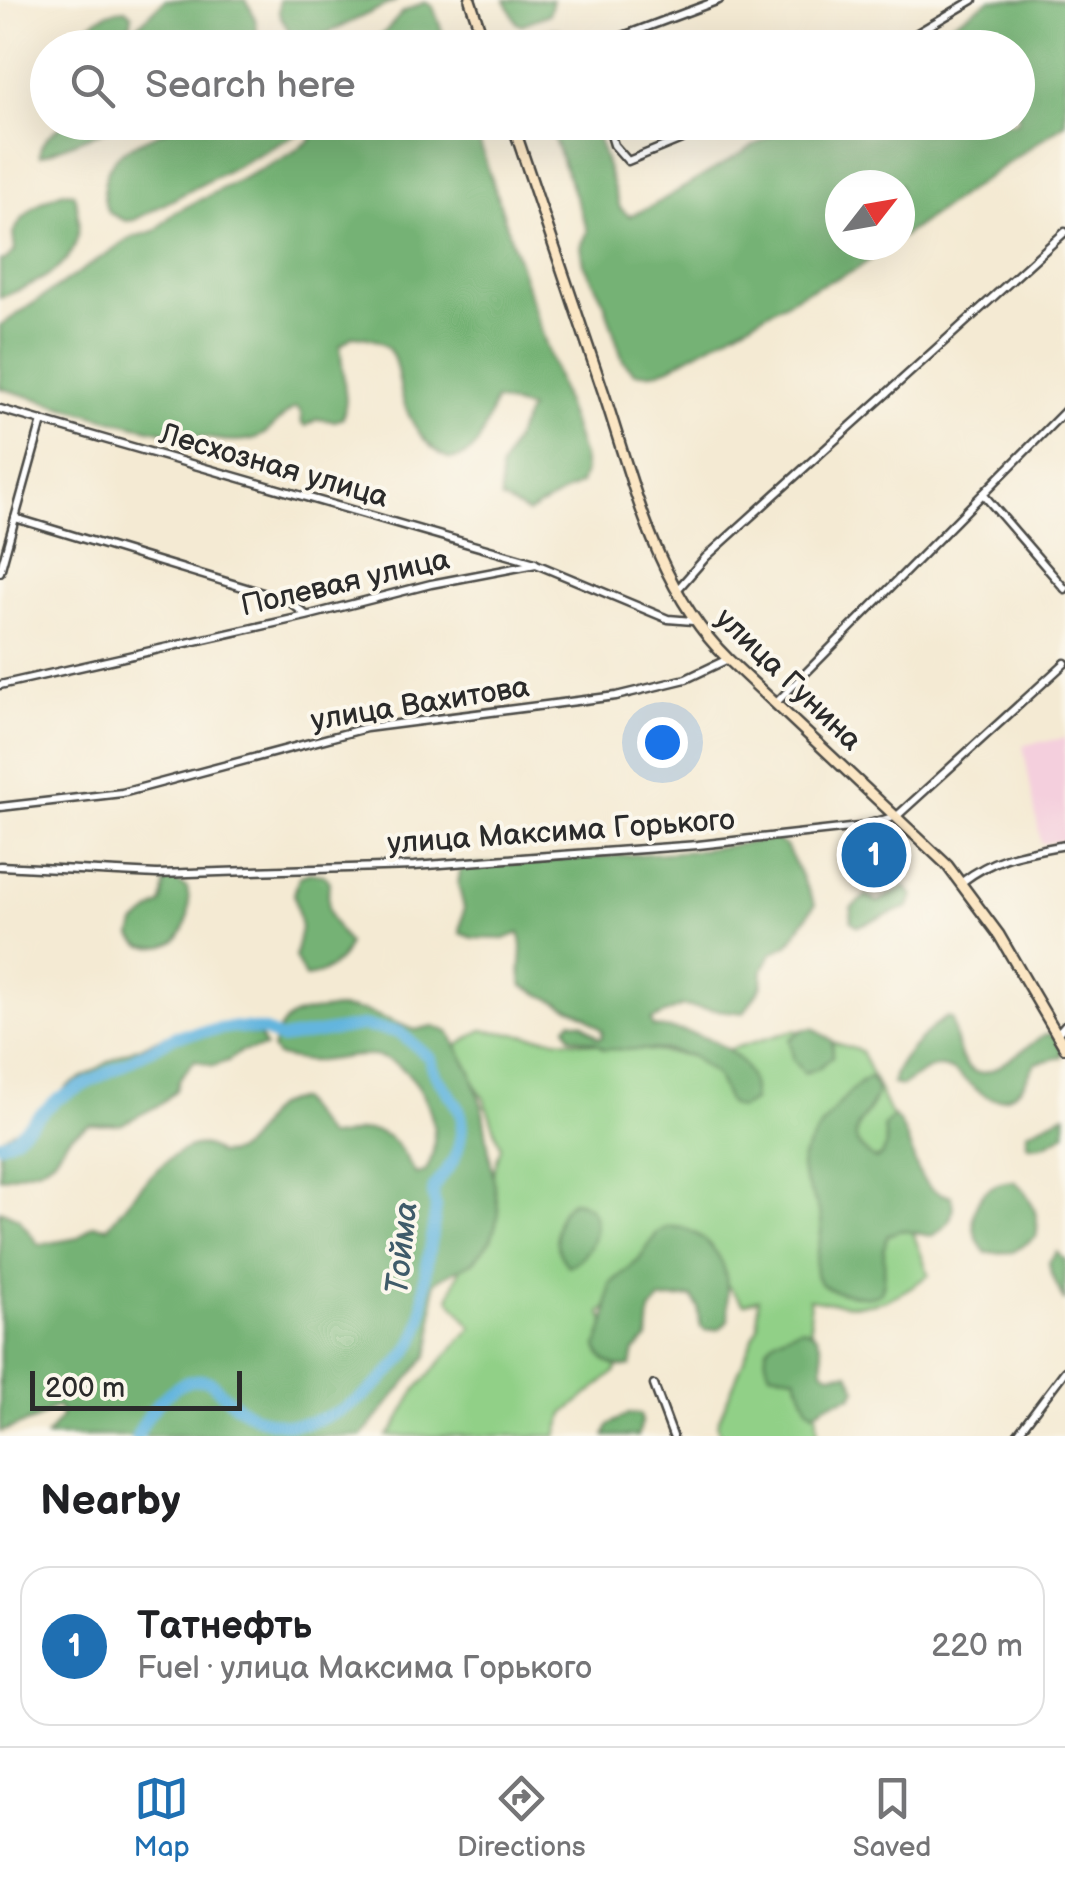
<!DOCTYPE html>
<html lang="en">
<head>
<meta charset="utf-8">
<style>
  :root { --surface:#fff; --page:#f6f6f6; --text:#202124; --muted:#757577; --line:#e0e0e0; --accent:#1f6fb2 }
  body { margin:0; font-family:"Balsamiq Sans",sans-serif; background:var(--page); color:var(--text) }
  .compass { position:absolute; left:825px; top:170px; width:90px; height:90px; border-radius:50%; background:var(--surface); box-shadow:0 10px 40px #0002; rotate:59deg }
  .scale { position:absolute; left:30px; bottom:25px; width:212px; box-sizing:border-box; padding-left:10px; border:5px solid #2b2b2b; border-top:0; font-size:28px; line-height:35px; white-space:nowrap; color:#2b2b2b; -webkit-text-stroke:8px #fbf7ec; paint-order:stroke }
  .you { position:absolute; left:662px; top:742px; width:35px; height:35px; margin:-25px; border:8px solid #fff; border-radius:50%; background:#1a73e8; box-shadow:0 0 0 15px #1a73e833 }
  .badge { display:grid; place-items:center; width:65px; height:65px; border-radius:50%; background:var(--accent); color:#fff; font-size:32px; font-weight:700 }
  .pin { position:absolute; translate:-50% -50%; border:5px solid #fff; box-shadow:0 2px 10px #0006 }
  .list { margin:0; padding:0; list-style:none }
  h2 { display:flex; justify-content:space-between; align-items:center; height:130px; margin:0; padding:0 40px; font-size:42px }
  h2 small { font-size:32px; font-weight:400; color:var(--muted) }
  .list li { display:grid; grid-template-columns:65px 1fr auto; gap:30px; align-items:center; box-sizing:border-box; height:160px; margin:0 20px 20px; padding:0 20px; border:2px solid var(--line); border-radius:30px }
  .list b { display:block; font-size:38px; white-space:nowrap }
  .list p { margin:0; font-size:32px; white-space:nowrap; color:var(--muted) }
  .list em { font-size:32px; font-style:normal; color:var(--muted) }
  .icon { flex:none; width:55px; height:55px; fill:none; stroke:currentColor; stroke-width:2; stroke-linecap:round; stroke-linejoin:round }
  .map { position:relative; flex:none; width:1065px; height:1436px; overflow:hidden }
  .search { position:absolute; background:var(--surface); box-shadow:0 10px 40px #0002; left:30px; right:30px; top:30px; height:110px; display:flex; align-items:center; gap:25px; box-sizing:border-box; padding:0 35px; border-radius:55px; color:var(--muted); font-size:38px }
  .sheet { height:310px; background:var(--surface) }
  nav { display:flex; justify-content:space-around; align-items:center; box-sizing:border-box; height:140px; border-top:2px solid var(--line); background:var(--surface); font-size:28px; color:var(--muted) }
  nav a { display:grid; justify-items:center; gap:5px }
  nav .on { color:var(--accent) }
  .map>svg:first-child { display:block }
</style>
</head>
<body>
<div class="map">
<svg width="1065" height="1436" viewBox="0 0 1065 1436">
  <rect width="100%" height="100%" fill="#fbf7ec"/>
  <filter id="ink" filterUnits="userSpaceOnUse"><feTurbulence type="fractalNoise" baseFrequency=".01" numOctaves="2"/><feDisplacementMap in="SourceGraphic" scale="20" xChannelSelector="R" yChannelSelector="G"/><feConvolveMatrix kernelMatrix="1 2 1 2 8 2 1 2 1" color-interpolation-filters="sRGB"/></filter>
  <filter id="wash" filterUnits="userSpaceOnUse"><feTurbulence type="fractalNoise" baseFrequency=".0048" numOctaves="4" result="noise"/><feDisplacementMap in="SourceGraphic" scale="40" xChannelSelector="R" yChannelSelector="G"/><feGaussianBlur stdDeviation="2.25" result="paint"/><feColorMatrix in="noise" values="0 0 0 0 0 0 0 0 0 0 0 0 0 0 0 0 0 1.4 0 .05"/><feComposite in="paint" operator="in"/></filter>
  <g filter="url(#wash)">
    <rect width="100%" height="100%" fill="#f4ead3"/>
    <!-- built -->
    <path fill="#f4cfdd" d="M1065,738V840L1041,844L1023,745Z"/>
    <!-- green -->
    <path fill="#91d087" stroke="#5e7e59" stroke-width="2.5" d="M482,1030L703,1057L795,1030L861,1051L895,1124L909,1222L929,1275C880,1309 867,1309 809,1299L818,1436H720L717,1424L758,1326V1299L744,1304L706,1261L647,1269L601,1313L624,1356L615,1372L564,1414L557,1436H387L394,1429L416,1390L472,1327L449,1298L484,1205L501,1147L484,1099L454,1048Z"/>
    <!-- forest -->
    <g fill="#74b274" stroke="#506e50" stroke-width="2.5">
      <path d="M165,0H246C256,18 260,27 254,47H115Z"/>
      <path d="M279,0H397L317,38L304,41L292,37L279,13Z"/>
      <path d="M505,0H553L549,14L521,25L517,23Z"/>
      <path d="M990,0H1065V123L900,238V185H840V245H891L854,271L804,292L670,367L653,373H635L623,361L604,302L584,264L581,246L588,231L548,123H593L620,208L629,216L649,208L792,123L1018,122V48L914,47Z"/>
      <path d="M425,2L433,7L448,47H354L382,35L403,12Z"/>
      <path d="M125,9L132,15L131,23L103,47H68C83,30 100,11 125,9Z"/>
      <path d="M552,29L561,30L570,47H526V37Z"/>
      <path d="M67,122H123V123L40,156C38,141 55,130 67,122Z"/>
      <path d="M183,123H473L583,457L585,471L580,484L528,513L501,499L500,470L529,409L495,400C485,425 481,458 449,459C425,447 409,422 402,396C394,360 398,339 353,336L340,346L346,400L343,418L335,421L317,419L306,426L302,424L301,412L296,407C279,416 271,435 252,439C232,444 210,438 190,436C125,427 63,406 0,388V326L130,238L155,231L174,213L287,156L311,140L312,131H303L134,220L126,221L109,213C100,197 103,168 119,155C136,141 164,132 183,123Z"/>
      <path d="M64,192L73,193C77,201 77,206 78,215C84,266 40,281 0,298V260H5L15,251L13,233C26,211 40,200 64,192Z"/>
      <path d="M775,839L786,846L815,904L789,944L771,954L763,969L762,985L744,1013L682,1006L651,1020L653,1027C695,1030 758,1048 753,1101L739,1108L729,1104L716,1075L691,1056L666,1050L604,1049L594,1042L570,1037L566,1026L571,1021L583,1023L598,1038L602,1037V1030L586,1016L523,986C516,967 527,951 519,933L504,939L473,938L460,933L464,908L458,884L461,866L692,851Z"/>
      <path d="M311,872L324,875L329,882C326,916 330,918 348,943C345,962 323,975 305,977L295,957L301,928L294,894L299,877Z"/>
      <path d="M172,878L187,888C193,913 186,949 153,947C142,947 138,945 132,936L135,924L162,903L165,882Z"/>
      <path d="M904,886L913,895L909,907L858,926L851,921V908L867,895L878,902Z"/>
      <path d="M338,1008L365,1011L415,1030L433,1026L449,1032L471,1072L482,1106L499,1214L491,1240L474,1261L434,1282L432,1338L428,1355L362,1436H46L61,1417L60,1409L55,1407L37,1419L0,1432V1210L18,1218L39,1245L78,1238L93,1225L108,1227C127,1203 187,1119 218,1154C263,1157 254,1098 299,1100L327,1137C340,1137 348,1134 360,1131C391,1126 402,1151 416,1174L425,1172C449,1134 423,1067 379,1057C360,1053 336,1060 316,1061C303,1062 290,1058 277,1056L272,1049C281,1009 303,1013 338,1008Z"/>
      <path d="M948,1017L952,1019C964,1110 998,1065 1046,1034L1054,1035L1062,1049L1061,1057L1036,1063C1029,1071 1027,1082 1019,1089C983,1121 966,1064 936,1067C925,1068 911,1080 902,1086L893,1084C891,1066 932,1024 948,1017Z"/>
      <path d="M209,1027L260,1036L265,1047L240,1052L228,1061L213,1066L195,1060L180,1078L176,1090L161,1104L122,1124L89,1125L70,1136L53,1159L40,1168L0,1178V1139L35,1118L68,1086L122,1054L176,1032Z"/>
      <path d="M813,1028L832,1041L833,1056L819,1068L804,1073L793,1059L790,1039L802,1030Z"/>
      <path d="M870,1077C898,1109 822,1126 875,1159L882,1156L886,1144L884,1126L894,1116C918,1142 908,1191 951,1196C957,1214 947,1229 931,1236L901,1230L888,1235C879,1253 889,1273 881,1292C868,1300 858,1295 844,1293C794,1285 826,1250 821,1218C818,1199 802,1184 801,1167C800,1148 853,1082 870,1077Z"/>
      <path d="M1065,1114V1133C1053,1140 1040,1150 1027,1144V1132Z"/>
      <path d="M1014,1181C1030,1193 1041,1217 1036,1237L1013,1252L986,1253C962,1225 973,1182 1014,1181Z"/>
      <path d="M572,1201C610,1204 597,1256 568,1266C552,1248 551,1216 572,1201Z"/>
      <path d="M668,1227C695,1225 722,1250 726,1277C728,1291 727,1305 729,1319L720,1329L705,1330L700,1326L698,1307L692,1297L660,1300L650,1311L648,1339L634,1351L631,1366C615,1370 600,1361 597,1346L606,1320L610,1284L639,1260L657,1233Z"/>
      <path d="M1057,1252L1065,1260V1302L1051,1274L1049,1262Z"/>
      <path d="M801,1328C823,1331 823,1352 823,1370L829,1374L849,1373L856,1389L852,1396L827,1404L814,1412L808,1408L795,1376L770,1372C756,1344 777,1336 801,1328Z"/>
      <path d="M628,1414H640L642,1422L638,1436H605L609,1425Z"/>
    </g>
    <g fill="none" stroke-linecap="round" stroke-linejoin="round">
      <!-- river -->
      <path stroke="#63b5de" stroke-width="12" d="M0,1144L14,1138L56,1100L176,1036L233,1027L265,1031L280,1039L362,1026L399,1032L430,1058C433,1083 460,1097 462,1121C462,1136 458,1155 449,1167C438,1183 428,1185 436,1207C434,1227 429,1247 426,1268C423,1291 426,1315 416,1337C406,1359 384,1379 365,1395C308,1436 260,1436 211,1382C179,1370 148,1411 137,1436"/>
    </g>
  </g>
  <g filter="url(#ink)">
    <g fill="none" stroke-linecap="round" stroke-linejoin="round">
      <defs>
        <g id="minor">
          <path d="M591,48L719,0"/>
          <path d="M892,48L973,0"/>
          <path d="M607,122L614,145L628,161L723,122"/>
          <path d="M0,409L535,563"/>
          <path d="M983,494L1065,589"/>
          <path d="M15,518L289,601L306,615"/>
          <path d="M0,572L42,421"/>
          <path d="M677,590L706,557L1065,232"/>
          <path d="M0,685L306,616L431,584L536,564L668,619L693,621"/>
          <path d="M775,704L1065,411"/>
          <path d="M0,807L122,793L366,728L616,696L686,679L728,659"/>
          <path d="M0,866L157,874L414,866L698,845L859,827L897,816L1065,663"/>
          <path d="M962,882C996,856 1023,853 1065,845"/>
          <path d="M1058,1033L1065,1025"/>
          <path d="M654,1385L673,1436"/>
          <path d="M1016,1436L1065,1371"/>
        </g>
        <g id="secondary">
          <path d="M470,0L486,48"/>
          <path d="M512,122C542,212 572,302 603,391C634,484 656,588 728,659L947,865L999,935L1065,1048"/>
        </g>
      </defs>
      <!-- minor casing -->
      <use href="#minor" stroke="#494844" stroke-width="11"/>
      <!-- secondary casing -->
      <use href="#secondary" stroke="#494844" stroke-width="14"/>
      <!-- minor -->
      <use href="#minor" stroke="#fff" stroke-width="6"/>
      <!-- secondary -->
      <use href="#secondary" stroke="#fbe6c4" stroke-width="9"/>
    </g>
  </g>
  <g text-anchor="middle" stroke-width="8" stroke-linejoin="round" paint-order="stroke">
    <!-- street labels -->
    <g font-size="30" fill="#2b2b2b" stroke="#fbf7ec">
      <text transform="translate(274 465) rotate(16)" y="10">Лесхозная улица</text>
      <text transform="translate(345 582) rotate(-13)" y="10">Полевая улица</text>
      <text transform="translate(789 679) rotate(44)" y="10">улица Гунина</text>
      <text transform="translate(420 703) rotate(-9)" y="10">улица Вахитова</text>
      <text transform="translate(561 831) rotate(-4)" y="10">улица Максима Горького</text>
    </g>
    <!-- water labels -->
    <g font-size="32" font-style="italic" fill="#3f5b6a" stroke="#fbf7ec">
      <text transform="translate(401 1248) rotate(-84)" y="11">Тойма</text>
    </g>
  </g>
</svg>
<svg class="compass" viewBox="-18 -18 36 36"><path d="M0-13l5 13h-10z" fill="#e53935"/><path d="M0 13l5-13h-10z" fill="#757577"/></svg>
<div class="scale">200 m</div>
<div class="you"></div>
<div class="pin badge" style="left:874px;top:855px">1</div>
<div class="search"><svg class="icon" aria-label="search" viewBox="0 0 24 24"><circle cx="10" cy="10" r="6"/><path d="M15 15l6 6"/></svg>Search here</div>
</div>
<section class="sheet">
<h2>Nearby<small></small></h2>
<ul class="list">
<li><span class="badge">1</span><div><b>Татнефть</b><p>Fuel · улица Максима Горького</p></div><em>220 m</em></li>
</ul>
</section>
<nav>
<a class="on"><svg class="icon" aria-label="map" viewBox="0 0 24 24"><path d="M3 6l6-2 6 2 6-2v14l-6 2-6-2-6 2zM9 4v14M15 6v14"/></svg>Map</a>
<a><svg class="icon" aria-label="directions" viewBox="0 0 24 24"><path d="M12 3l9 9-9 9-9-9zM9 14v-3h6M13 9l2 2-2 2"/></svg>Directions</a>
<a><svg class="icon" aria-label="saved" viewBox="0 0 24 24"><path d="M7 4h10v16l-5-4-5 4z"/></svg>Saved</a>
</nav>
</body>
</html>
